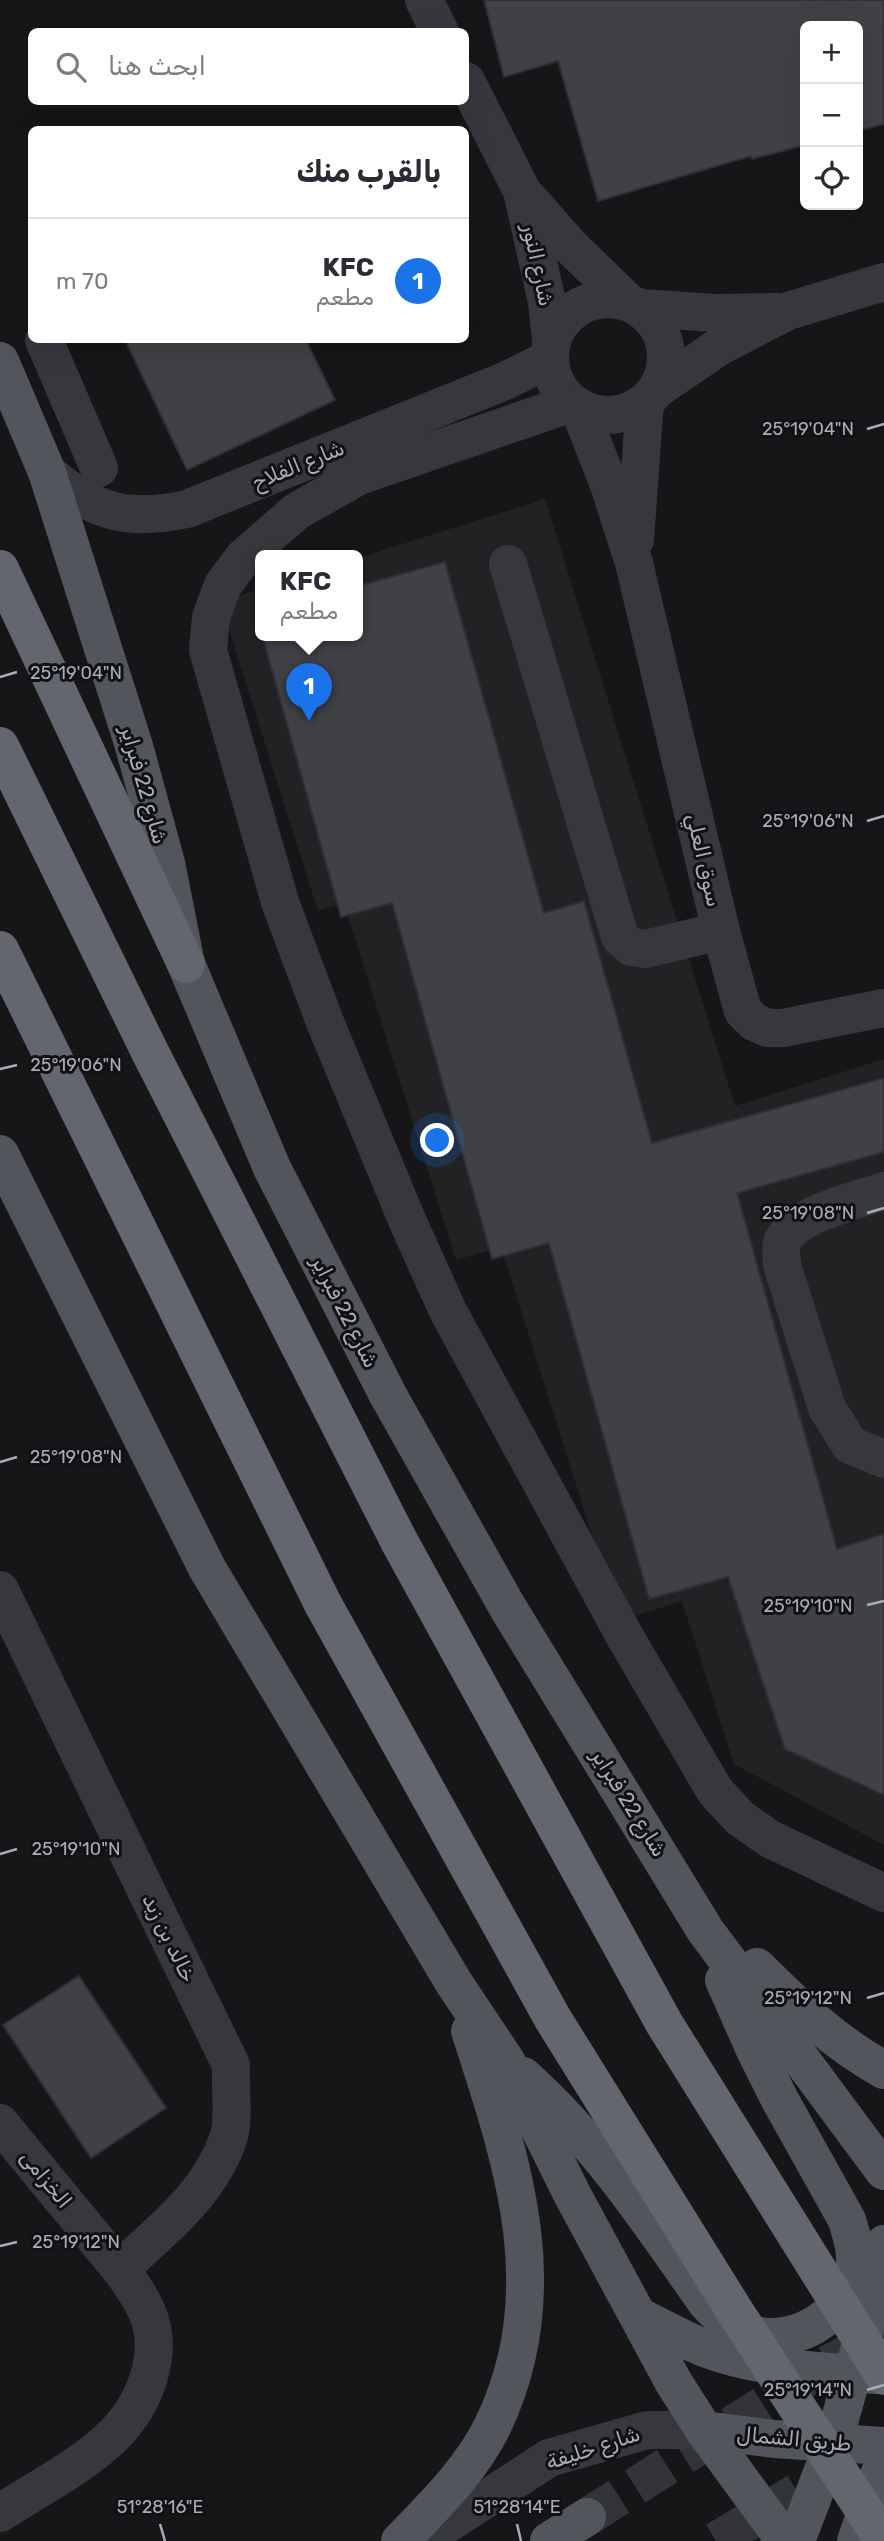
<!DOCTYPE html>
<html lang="ar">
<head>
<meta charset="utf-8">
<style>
  :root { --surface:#fff; --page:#f7f7f7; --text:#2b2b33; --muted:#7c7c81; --line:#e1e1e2; --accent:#1a73e8 }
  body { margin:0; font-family:Rubik,"Noto Sans Arabic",sans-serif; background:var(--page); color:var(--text); direction:rtl }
  .controls { position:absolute; right:21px; top:21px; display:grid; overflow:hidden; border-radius:10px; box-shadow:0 7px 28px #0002 }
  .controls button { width:63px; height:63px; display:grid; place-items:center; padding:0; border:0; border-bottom:2px solid var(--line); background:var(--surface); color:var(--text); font:35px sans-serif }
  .you { position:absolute; left:438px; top:1141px; width:24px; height:24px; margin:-18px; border:5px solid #fff; border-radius:50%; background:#1a73e8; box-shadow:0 0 0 10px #1a73e833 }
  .badge { display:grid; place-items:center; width:46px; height:46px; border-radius:50%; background:var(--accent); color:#fff; font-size:23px; font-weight:700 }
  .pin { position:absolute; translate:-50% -58px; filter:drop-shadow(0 2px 4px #0008) }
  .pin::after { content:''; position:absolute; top:37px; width:24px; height:21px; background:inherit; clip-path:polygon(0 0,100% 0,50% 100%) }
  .popup { position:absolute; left:255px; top:550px; width:108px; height:91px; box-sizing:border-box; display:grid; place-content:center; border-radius:10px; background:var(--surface); filter:drop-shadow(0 2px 5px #0005); font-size:23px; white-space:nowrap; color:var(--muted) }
  .popup b { font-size:26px; color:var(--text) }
  .popup::after { content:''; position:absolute; left:50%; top:100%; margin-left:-14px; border:14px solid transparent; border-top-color:var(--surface) }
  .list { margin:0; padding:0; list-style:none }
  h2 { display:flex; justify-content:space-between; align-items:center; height:91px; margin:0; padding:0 28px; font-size:30px }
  h2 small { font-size:23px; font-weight:400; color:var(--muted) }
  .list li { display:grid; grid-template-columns:46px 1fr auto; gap:21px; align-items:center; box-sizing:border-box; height:126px; padding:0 28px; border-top:2px solid var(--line) }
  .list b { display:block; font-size:26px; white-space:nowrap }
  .list p { margin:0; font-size:23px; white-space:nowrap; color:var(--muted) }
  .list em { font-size:23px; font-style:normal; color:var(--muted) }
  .icon { flex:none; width:38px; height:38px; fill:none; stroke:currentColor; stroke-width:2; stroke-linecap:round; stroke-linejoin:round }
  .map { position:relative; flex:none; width:884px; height:2541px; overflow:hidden; direction:ltr }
  .search { position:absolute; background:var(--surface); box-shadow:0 7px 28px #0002; left:28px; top:28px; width:441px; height:77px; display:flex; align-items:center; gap:18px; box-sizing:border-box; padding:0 24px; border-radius:10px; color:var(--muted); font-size:26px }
  .panel { position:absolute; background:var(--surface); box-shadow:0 7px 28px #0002; left:28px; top:126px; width:441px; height:217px; border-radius:10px; direction:rtl }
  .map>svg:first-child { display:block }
</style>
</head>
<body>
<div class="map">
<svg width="884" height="2541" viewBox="0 0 884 2541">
  <rect width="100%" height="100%" fill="#161618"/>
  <!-- built -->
  <path fill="#222225" d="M545,499L735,1106L884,1059V1845L734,1764L682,1601L619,1621L501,1247L456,1260L344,903L318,911L220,601L260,589V635H358V558Z"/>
  <!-- building -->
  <g fill="#404145" stroke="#303034" stroke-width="2">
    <path d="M484,0H884V124L858,131V26H805V145L752,159L751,156L598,201L558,61L504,77Z"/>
    <path d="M125,340H306L335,400L187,470Z"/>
    <path d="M445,562L544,913L584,901L652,1143L884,1078V1152L737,1193L837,1549L884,1534V1795L785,1749L728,1577L649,1599L549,1243L492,1259L392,903L341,917L262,635H358V586Z"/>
    <path d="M79,1976L166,2108L91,2158L3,2025Z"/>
  </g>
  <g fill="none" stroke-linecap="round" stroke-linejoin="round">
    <!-- major-tunnel -->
    <g stroke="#333438" stroke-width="38" stroke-dasharray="38 19" stroke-linecap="butt">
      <path d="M587,2517L825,2366L884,2334"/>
      <path d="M716,2541L837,2468"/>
    </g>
    <!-- minor -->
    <g stroke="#37383d" stroke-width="38">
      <path d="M424,0L440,32"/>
      <path d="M466,81L522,191L547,302L551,339"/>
      <path d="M528,198L571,247L626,300"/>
      <circle cx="608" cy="357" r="58"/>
      <path d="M641,308L714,313L775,312"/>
      <path d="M44,340L99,468"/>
      <path d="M657,389L720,346L788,311L884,282"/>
      <path d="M572,403L359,476L297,511L244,557L223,585L211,617L208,650L281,905L325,1022L407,1220L448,1311L624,1635L715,1791L740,1818L770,1839L884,1893"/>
      <path d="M579,408L609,485L634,563L721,931L739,997L743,1011L754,1022L768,1028H783L884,1008"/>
      <path d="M47,472C93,512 127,522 187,509L505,381L549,359"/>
      <path d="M635,540L645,402"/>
      <path d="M508,564L620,937L631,947L645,949L721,931"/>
      <path d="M884,1191C858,1200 791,1215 782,1243C780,1249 782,1259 782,1265L827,1408L850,1445L884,1459"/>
      <path d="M0,1590L231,2065C230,2083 234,2120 229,2136C211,2193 162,2230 120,2269"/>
      <path d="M0,2123C29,2159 59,2195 88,2230C109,2256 134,2282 147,2312C165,2354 144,2405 114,2435C84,2465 37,2489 0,2513"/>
      <path d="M421,2541L549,2458L647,2430H704"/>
    </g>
    <!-- major -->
    <g stroke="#53555c" stroke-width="38">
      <path d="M0,361L47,472L134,746L166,863L186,964L272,1168L388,1395L508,1608L705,1930L884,2171"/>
      <path d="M0,1154L207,1568L454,1983L506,2061L572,2194L674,2383L704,2430L785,2541"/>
      <path d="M757,1967C796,2006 835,2043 884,2070"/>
      <path d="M523,2076C597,2142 650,2222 706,2302C716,2313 726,2323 739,2330C789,2353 851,2317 855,2262C856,2248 851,2234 847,2220L780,2100L755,2050L724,1980"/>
      <path d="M640,2317C661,2327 682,2339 704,2348C757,2368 820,2372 877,2375"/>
      <path d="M704,2430L774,2439L884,2446"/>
      <path d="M400,2541C434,2506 472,2469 493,2425C557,2291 513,2163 470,2031"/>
      <path d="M549,2541L587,2517"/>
      <path d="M796,2541L833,2444L872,2304L884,2244"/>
      <path d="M856,2541L884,2461"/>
    </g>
    <!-- highway -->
    <g stroke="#63666e" stroke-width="38">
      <path d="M0,569L186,964"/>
      <path d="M0,746L150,1052L399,1541"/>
      <path d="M0,950L323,1604"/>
    </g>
    <!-- highway-bridge -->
    <g stroke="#63666e" stroke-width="38">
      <path d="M399,1541L664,2023L884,2376"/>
      <path d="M323,1604L553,2019L734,2310L884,2541"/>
    </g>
  </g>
  <!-- ticks -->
  <path fill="none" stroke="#a8adb8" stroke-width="2.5" d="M867,429L884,424M0,677L17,672M867,821L884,816M0,1069L17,1065M867,1213L884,1208M0,1462L17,1457M867,1605L884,1601M0,1854L17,1849M867,1998L884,1993M0,2246L17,2242M867,2390L884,2385M160,2524L165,2541M517,2524L521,2541"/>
  <g text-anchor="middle" stroke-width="6" stroke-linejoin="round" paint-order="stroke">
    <!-- street labels -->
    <g font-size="21" fill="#a8adb8" stroke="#111113">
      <text transform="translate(538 265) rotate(78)" y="7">شارع النور</text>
      <text transform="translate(298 465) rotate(-22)" y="7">شارع الفلاح</text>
      <text transform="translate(144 785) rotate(74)" y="7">شارع 22 فبراير</text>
      <text transform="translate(704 860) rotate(77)" y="7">سوق العلي</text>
      <text transform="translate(345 1312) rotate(63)" y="7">شارع 22 فبراير</text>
      <text transform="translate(629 1803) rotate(58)" y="7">شارع 22 فبراير</text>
      <text transform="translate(169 1938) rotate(64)" y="7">خالد بن زيد</text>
      <text transform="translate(46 2179) rotate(51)" y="7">الخزامى</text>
      <text transform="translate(794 2439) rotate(5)" y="7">طريق الشمال</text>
      <text transform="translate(593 2448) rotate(-18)" y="7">شارع خليفة</text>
    </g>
  </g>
  <g font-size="18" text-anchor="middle" fill="#a8adb8" stroke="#111113" stroke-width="6" stroke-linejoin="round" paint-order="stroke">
    <text x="808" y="435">25°19'04"N</text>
    <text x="76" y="679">25°19'04"N</text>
    <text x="808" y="827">25°19'06"N</text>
    <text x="76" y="1071">25°19'06"N</text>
    <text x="808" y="1219">25°19'08"N</text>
    <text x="76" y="1463">25°19'08"N</text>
    <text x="808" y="1612">25°19'10"N</text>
    <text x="76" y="1855">25°19'10"N</text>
    <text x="808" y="2004">25°19'12"N</text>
    <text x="76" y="2248">25°19'12"N</text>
    <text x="808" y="2396">25°19'14"N</text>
    <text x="160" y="2513">51°28'16"E</text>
    <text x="517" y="2513">51°28'14"E</text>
  </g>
</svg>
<div class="controls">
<button>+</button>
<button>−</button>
<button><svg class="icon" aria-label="locate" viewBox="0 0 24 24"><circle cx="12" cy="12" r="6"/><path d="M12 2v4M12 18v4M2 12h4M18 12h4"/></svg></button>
</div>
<div class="you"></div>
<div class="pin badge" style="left:309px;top:721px">1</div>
<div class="popup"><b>KFC</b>مطعم</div>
<div class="search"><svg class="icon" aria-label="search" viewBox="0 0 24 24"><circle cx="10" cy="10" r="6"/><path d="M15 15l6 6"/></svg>ابحث هنا</div>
<section class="panel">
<h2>بالقرب منك<small></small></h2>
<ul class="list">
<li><span class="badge">1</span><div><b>KFC</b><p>مطعم</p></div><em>70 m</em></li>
</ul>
</section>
</div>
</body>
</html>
